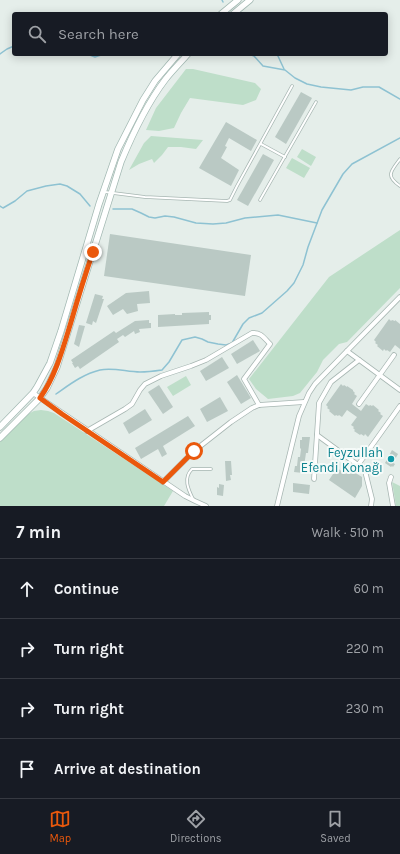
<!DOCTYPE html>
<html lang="en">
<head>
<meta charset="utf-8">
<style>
  :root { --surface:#171b24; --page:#242831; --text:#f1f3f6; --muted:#9ea1a6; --line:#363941; --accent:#ea580c }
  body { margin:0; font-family:Karla,sans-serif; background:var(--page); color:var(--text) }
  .stop { position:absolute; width:12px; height:12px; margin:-9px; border:3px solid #ea580c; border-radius:50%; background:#fff }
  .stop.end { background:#ea580c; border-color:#fff; box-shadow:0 1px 4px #0008 }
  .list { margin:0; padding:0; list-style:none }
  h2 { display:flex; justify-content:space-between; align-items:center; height:52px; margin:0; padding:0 16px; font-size:17px }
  h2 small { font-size:13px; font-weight:400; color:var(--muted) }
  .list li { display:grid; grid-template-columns:26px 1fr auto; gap:12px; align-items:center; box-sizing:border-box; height:60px; padding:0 16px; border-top:1px solid var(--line) }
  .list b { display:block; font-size:15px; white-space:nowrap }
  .list em { font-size:13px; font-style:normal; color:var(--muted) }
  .icon { flex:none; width:22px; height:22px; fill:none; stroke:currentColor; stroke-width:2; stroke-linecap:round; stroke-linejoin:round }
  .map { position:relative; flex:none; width:400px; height:506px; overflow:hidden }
  .search { position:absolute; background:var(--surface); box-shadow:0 2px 10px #0003; left:12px; right:12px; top:12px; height:44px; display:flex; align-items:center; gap:10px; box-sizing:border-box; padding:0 14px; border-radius:4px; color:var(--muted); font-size:15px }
  .sheet { height:292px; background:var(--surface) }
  nav { display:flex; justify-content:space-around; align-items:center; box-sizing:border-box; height:56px; border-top:1px solid var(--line); background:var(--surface); font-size:11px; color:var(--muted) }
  nav a { display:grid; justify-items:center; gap:2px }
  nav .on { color:var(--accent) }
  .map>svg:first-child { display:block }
</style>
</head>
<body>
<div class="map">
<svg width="400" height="506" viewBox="0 0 400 506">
  <rect width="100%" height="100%" fill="#e5eeea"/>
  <!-- green -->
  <g fill="#bedec9">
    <path d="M186,69H193L255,83L261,89L256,100L243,105L190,98L181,113L174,128L159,131L146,130L156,108Z"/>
    <path d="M151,136L203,140L196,149L181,147H168L162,155L154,163L152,159L139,164L129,170L144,143Z"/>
    <path d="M302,149L316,157L311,166L297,157Z"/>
    <path d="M292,158L310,168L304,178L286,168Z"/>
    <path d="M400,230V288L347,342L339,344L323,360L317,372L300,393L293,396L268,399L256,389L249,379L329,277Z"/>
    <path d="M186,376L191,385L173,396L167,387Z"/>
    <path d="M41,410L48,411L54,413L173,491L164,506H0V442L28,414L34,411Z"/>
    <path d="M392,482L400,486V506H396Z"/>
  </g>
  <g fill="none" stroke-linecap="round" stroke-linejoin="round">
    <!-- stream -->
    <g stroke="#8ec2d2" stroke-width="1.5">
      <path d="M222,0L223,2"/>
      <path d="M0,54L7,49L14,46"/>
      <path d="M87,54L95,57L104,54"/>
      <path d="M249,54L254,56L263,66L285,70L295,78L307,84L321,87L351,90L363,87H379L400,99"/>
      <path d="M277,54L284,69"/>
      <path d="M0,206L3,208L15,201L27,191L46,186L60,184L67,186L80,194L90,206"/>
      <path d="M113,209H132L141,213L149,217L155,218L165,216L174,217L196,223L213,224L226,223L245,218L278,215L317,223"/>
      <path d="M56,394C69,385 83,374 100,370C113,367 127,372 140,372C147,372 155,371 162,370L169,362L182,340L195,337L202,339L208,342L218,344L226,345L232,343L243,324L249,318L262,313L287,291L294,283L303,265L308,247L322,210L343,174L352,164L400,138"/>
    </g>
  </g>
  <!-- building -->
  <g fill="#bac9c4">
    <path d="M301,92L312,98L286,144L275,137Z"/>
    <path d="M226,122L257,140L251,151L229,138L225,146L227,147L221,158L239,170L231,186L199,168Z"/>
    <path d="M263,154L274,160L248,206L237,200Z"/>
    <path d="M110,234L251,255L245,296L104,276Z"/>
    <path d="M149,291L150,303L137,304L138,311L127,314L123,309L113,315L107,306L126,293Z"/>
    <path d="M95,294L103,296L102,299H104L96,323L93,321L92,325L86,323Z"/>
    <path d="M209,312V315H211V320H209V324L158,327V315L175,314V315H182V313Z"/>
    <path d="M389,319L391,321L392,320L395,321V320L400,324V349L395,345L390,352L387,350L386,351L384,349L383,351L377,346L378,345L375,343L376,342L374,340Z"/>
    <path d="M149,320V323H151V328L139,329L140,332L135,334L134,331L125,337L123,335L117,339L119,342L80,369L78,366L75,368L72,363H73L71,360L114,331L116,333L135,321Z"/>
    <path d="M79,325L85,326L79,347L74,344Z"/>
    <path d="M253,340L260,351L237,364L231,354Z"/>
    <path d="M222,357L229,368L206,381L200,371Z"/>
    <path d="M237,375L251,398L241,404L227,382Z"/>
    <path d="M341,384L343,386L344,385L347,387V386L353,390V391L355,393L354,394L357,396L352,404L361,411L366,404L369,406L370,405L372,406L373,405L379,410L378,411L381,413L380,414L383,416L368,437L365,434L364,436L361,434L360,435L354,431L355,430L353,428L354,427L351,425L357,417L347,410L342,417L339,415L338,416L336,415L335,416L329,411L330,410L327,408L328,407L326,405Z"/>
    <path d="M159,385L173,407L163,414L148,392Z"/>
    <path d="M220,397L228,411L207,422L200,409Z"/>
    <path d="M145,409L152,420L129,434L123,423Z"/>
    <path d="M188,416L195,426L163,446L167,454L162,457L158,449L141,459L135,448Z"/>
    <path d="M302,437H310L308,453H306L303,473L294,472L295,466H297L298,457H300L301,449L300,448V440H302Z"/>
    <path d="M392,450L398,454L393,463L395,464L393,467L392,466L391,467L385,463Z"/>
    <path d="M225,461H231L232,475H230L231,480L226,481Z"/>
    <path d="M337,468L346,474L349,469L362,477V486L355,498L329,480Z"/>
    <path d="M293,483L310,485L309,494L293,492Z"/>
    <path d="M219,484L224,485L223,496L217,495V487L219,488Z"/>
  </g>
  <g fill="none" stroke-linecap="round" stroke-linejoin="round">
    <defs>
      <g id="lane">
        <path d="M261,144L285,157"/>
        <path d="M400,159C391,171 385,176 400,186"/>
        <path d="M105,192L145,197L227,201L230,200L237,186L292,86"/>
        <path d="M260,200L316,102"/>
        <path d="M193,499C188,489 183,478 192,469H211"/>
      </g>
      <g id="street">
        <path d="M347,351L400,390"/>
        <path d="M33,393L185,496L195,501L206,506"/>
        <path d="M359,404L394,355"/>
        <path d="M87,431L125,409L132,404L140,390L145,384L161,376L191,366L206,360L252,333C261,332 264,338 270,344L244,379L259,405"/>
        <path d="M317,435L358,465L364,467L372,499L371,506"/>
        <path d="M358,465L400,406"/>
        <path d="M391,477L389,483L393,506"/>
        <path d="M314,479L319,403L331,382L359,360"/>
        <path d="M163,482L194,451L231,422L252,408L259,405L304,402"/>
        <path d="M277,506L299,416L309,393L315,384L347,351L400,297"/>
      </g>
      <g id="secondary">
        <path d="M221,14L238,0"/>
        <path d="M233,14L250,0"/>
        <path d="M0,427L33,393L37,387L50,363L61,331L99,204L118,149L143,100L155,81L178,54"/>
        <path d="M0,438L40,398L47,388L57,367L121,162C133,133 146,105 165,80C172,71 181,62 188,54"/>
      </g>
    </defs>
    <!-- lane casing -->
    <use href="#lane" stroke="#a7b6b2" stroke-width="3.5"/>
    <!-- street casing -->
    <use href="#street" stroke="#a7b6b2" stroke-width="5.5"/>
    <!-- secondary casing -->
    <use href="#secondary" stroke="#a3b9b3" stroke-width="7"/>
    <!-- lane -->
    <use href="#lane" stroke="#fff" stroke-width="2"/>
    <!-- street -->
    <use href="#street" stroke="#fff" stroke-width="4"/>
    <!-- secondary -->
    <use href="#secondary" stroke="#fff" stroke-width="5.5"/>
  </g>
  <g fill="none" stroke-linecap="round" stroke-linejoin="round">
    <!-- route -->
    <path stroke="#ea580c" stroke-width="5" d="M93,252C85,275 78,298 71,322C63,348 56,375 40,398L62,414L163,482L194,451"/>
  </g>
  <!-- markers -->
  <circle fill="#0f9aa8" stroke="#f5faf8" stroke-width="1.5" cx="391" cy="459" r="4"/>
  <g text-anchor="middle" stroke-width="4" stroke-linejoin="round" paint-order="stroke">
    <!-- culture labels -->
    <g font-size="13" fill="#0d838f" stroke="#f5faf8" text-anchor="end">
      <text x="383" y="457">Feyzullah<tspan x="383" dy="15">Efendi Konağı</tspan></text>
    </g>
  </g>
</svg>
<div class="stop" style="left:194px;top:451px"></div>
<div class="stop end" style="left:93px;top:252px"></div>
<div class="search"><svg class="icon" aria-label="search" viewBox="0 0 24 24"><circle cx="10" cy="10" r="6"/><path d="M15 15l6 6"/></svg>Search here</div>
</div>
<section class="sheet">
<h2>7 min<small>Walk · 510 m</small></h2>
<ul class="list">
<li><svg class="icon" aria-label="ahead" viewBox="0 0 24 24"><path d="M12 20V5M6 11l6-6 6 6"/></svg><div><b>Continue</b></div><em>60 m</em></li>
<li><svg class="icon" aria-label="right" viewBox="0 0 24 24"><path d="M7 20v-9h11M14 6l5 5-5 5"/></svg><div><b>Turn right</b></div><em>220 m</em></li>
<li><svg class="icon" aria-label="right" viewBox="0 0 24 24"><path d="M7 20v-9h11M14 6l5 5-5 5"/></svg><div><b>Turn right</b></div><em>230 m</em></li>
<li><svg class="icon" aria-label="arrive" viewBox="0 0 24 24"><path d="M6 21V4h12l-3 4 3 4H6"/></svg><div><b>Arrive at destination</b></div></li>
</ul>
</section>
<nav>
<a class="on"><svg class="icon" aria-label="map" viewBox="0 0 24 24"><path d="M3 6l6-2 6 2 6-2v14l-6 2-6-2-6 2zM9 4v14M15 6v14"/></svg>Map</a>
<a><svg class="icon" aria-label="directions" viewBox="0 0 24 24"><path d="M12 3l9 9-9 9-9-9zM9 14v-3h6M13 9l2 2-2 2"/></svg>Directions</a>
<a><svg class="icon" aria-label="saved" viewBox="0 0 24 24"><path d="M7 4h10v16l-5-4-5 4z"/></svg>Saved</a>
</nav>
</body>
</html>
